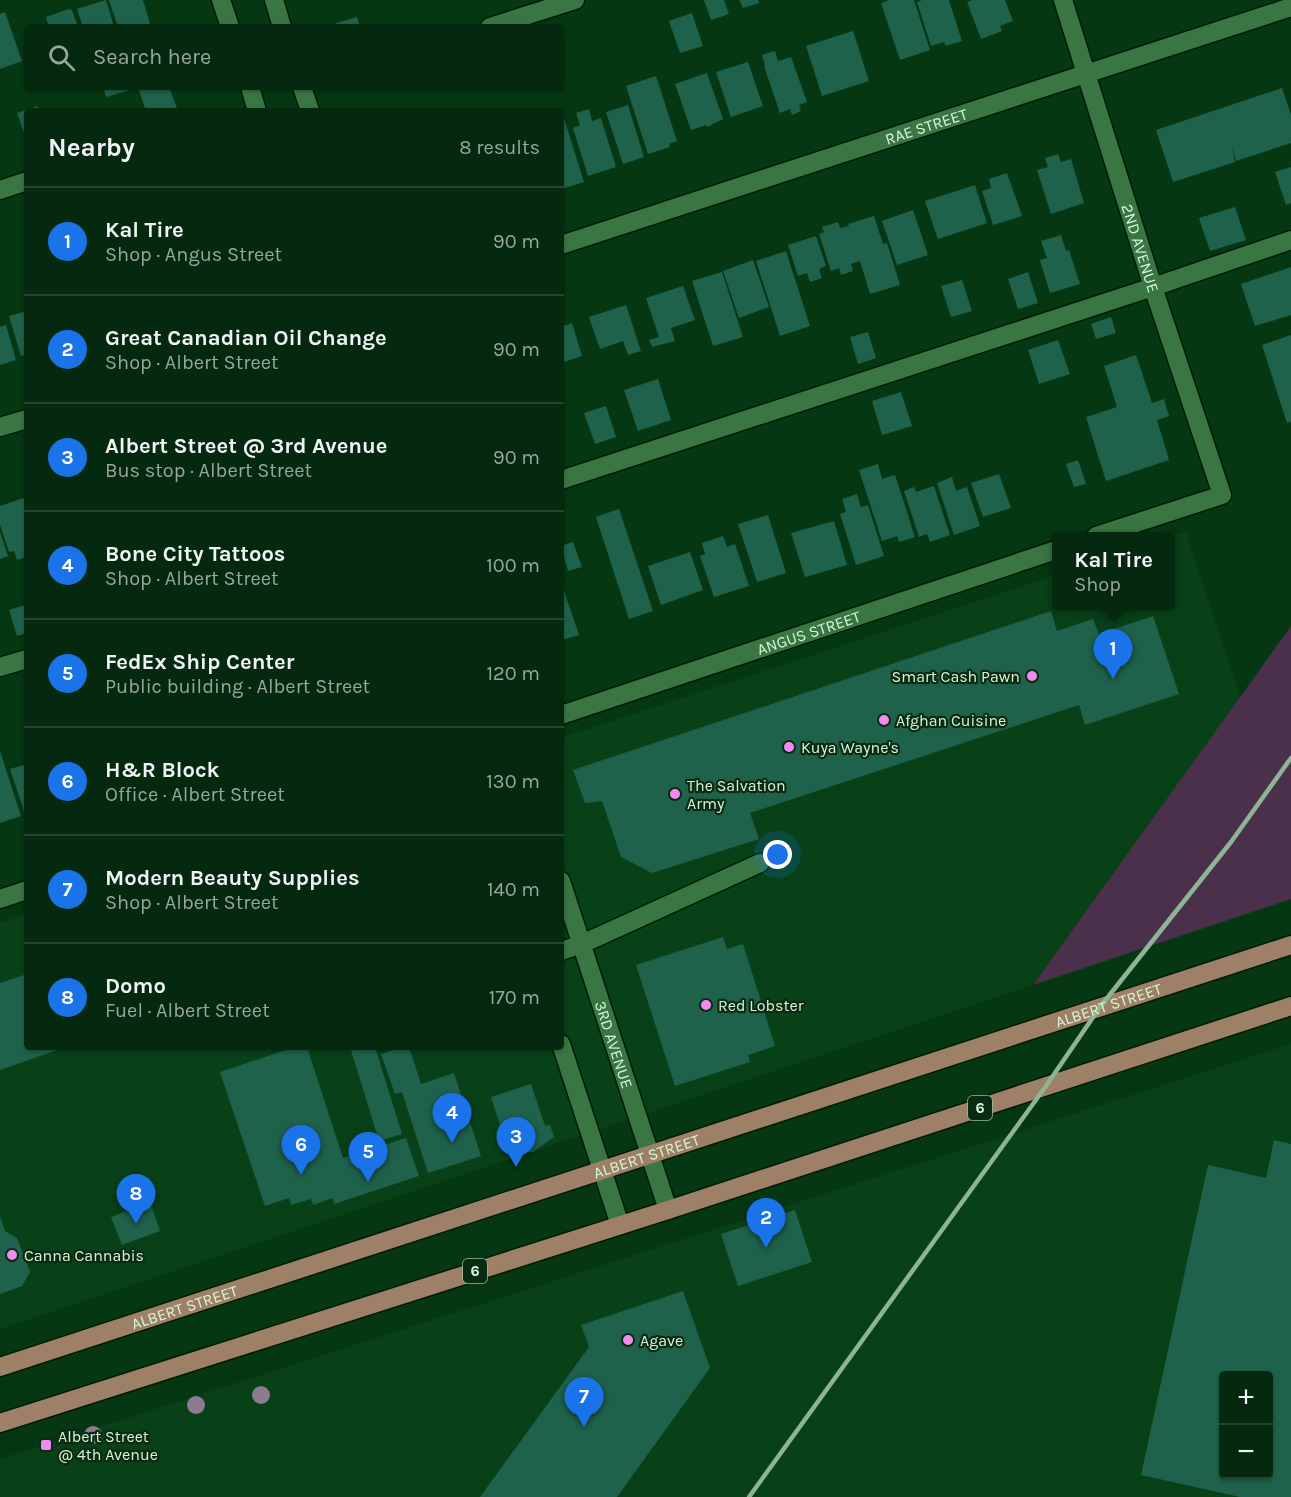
<!DOCTYPE html>
<html lang="en">
<head>
<meta charset="utf-8">
<style>
  :root { --surface:#04290e; --page:#0d3117; --text:#f1f3f6; --muted:#97a69e; --line:#25452e; --accent:#1a73e8 }
  body { margin:0; font-family:Karla,sans-serif; background:var(--page); color:var(--text) }
  .controls { position:absolute; right:18px; bottom:18px; display:grid; overflow:hidden; border-radius:6px; box-shadow:0 2px 4px #0004 }
  .controls button { width:54px; height:54px; display:grid; place-items:center; padding:0; border:0; border-bottom:2px solid var(--line); background:var(--surface); color:var(--text); font:30px sans-serif }
  .you { position:absolute; left:778px; top:855px; width:21px; height:21px; margin:-15px; border:4px solid #fff; border-radius:50%; background:#1a73e8; box-shadow:0 0 0 9px #1a73e833 }
  .badge { display:grid; place-items:center; width:39px; height:39px; border-radius:50%; background:var(--accent); color:#fff; font-size:20px; font-weight:700 }
  .pin { position:absolute; translate:-50% -50px; filter:drop-shadow(0 2px 3px #0008) }
  .pin::after { content:''; position:absolute; top:32px; width:21px; height:18px; background:inherit; clip-path:polygon(0 0,100% 0,50% 100%) }
  .popup { position:absolute; left:1052px; top:532px; width:123px; height:78px; box-sizing:border-box; display:grid; place-content:center; border-radius:6px; background:var(--surface); filter:drop-shadow(0 2px 4px #0005); font-size:20px; white-space:nowrap; color:var(--muted) }
  .popup b { font-size:22px; color:var(--text) }
  .popup::after { content:''; position:absolute; left:50%; top:100%; margin-left:-12px; border:12px solid transparent; border-top-color:var(--surface) }
  .list { margin:0; padding:0; list-style:none }
  h2 { display:flex; justify-content:space-between; align-items:center; height:78px; margin:0; padding:0 24px; font-size:26px }
  h2 small { font-size:20px; font-weight:400; color:var(--muted) }
  .list li { display:grid; grid-template-columns:39px 1fr auto; gap:18px; align-items:center; box-sizing:border-box; height:108px; padding:0 24px; border-top:2px solid var(--line) }
  .list b { display:block; font-size:22px; white-space:nowrap }
  .list p { margin:0; font-size:20px; white-space:nowrap; color:var(--muted) }
  .list em { font-size:20px; font-style:normal; color:var(--muted) }
  .icon { flex:none; width:33px; height:33px; fill:none; stroke:currentColor; stroke-width:2; stroke-linecap:round; stroke-linejoin:round }
  .map { position:relative; flex:none; width:1291px; height:1497px; overflow:hidden }
  .search { position:absolute; background:var(--surface); box-shadow:0 2px 4px #0004; left:24px; top:24px; width:540px; height:66px; display:flex; align-items:center; gap:15px; box-sizing:border-box; padding:0 21px; border-radius:6px; color:var(--muted); font-size:22px }
  .panel { position:absolute; background:var(--surface); box-shadow:0 2px 4px #0004; left:24px; top:108px; width:540px; height:942px; border-radius:6px }
  .map>svg:first-child { display:block }
</style>
</head>
<body>
<div class="map">
<svg width="1291" height="1497" viewBox="0 0 1291 1497">
  <rect width="100%" height="100%" fill="#063713"/>
  <!-- built -->
  <g fill="#084118" fill-rule="evenodd">
    <path d="M1186,532L1240,697L1033,985L0,1329V923L27,914V1047H561V738L1056,575V606H1170V537Z"/>
    <path d="M1291,1044V1497H0V1459ZM1224,1376H1268V1474H1224Z"/>
  </g>
  <!-- green -->
  <path fill="#4b304b" d="M1291,626V899L1033,985Z"/>
  <!-- building -->
  <g fill="#1f624c" fill-rule="evenodd">
    <path d="M106,0L114,27H83L77,9Z"/>
    <path d="M109,0H143L151,27H118Z"/>
    <path d="M704,0H724L729,14L711,20Z"/>
    <path d="M739,0H758L759,3L743,8Z"/>
    <path d="M889,0H914L930,50L900,60L881,3Z"/>
    <path d="M922,0H949L962,41L946,46L944,42L931,46L917,2Z"/>
    <path d="M972,0H1005L1013,21L1000,26L1002,31L981,39L967,2Z"/>
    <path d="M69,9L72,10L78,27H49L46,17Z"/>
    <path d="M5,12L22,61L0,69V14Z"/>
    <path d="M692,13L703,46L680,53L669,21Z"/>
    <path d="M357,17L360,27H338L336,23Z"/>
    <path d="M853,31L869,81L822,96L806,46Z"/>
    <path d="M775,51L778,61L791,57L807,102L799,105L801,111L792,115L790,109L780,113L764,66L765,65L762,55Z"/>
    <path d="M748,62L763,106L731,117L716,72Z"/>
    <path d="M707,73L723,119L707,127L706,125L691,130L675,84Z"/>
    <path d="M656,76L677,141L669,144L670,147L648,154L626,86Z"/>
    <path d="M103,87H133L134,89L106,97Z"/>
    <path d="M148,87H169L178,111H146L139,90Z"/>
    <path d="M1282,88L1291,115V143L1236,161L1232,147L1235,162L1173,182L1156,130Z"/>
    <path d="M628,105L644,157L623,164L606,112Z"/>
    <path d="M38,106L39,111H27V141L17,113Z"/>
    <path d="M589,109L592,121L601,118L616,167L588,176L573,128L580,125L576,113Z"/>
    <path d="M563,115L584,182L561,189V116Z"/>
    <path d="M1058,154L1061,162L1071,159L1084,203L1051,214L1037,170L1048,167L1045,158Z"/>
    <path d="M1291,167V203L1286,205L1275,172Z"/>
    <path d="M1007,173L1022,216L993,225L982,191L991,188L989,179Z"/>
    <path d="M975,185L987,223L938,239L925,201Z"/>
    <path d="M1235,207L1246,240L1210,251L1199,218Z"/>
    <path d="M913,210L928,255L897,265L882,221Z"/>
    <path d="M874,216L883,244L887,243L900,285L870,294L860,261L851,264L853,271L841,275L839,268L831,271L819,234L824,232L822,227L838,222L840,228L849,226L848,224Z"/>
    <path d="M1061,235L1066,251L1069,250L1080,284L1050,293L1040,260L1047,258L1041,241Z"/>
    <path d="M816,236L826,266L819,269L822,278L810,282L807,273L798,276L788,245Z"/>
    <path d="M786,251L810,326L780,336L756,261Z"/>
    <path d="M753,260L769,307L739,318L723,271Z"/>
    <path d="M1291,267V315L1255,326L1241,284Z"/>
    <path d="M722,272L743,337L713,346L692,281Z"/>
    <path d="M1028,272L1038,303L1018,309L1008,279Z"/>
    <path d="M962,280L972,311L951,317L941,286Z"/>
    <path d="M683,286L695,320L671,328L675,341L652,347L649,340L659,337L646,298Z"/>
    <path d="M626,305L641,351L628,355L623,341L600,349L589,317Z"/>
    <path d="M27,311V354L21,356L9,316Z"/>
    <path d="M1111,317L1116,333L1096,339L1091,324Z"/>
    <path d="M572,323L582,356L561,363V327Z"/>
    <path d="M6,325L16,360L0,365V327Z"/>
    <path d="M868,332L876,358L858,364L850,337Z"/>
    <path d="M1291,335V422L1287,423L1262,345Z"/>
    <path d="M1058,340L1070,374L1039,384L1028,350Z"/>
    <path d="M1136,355L1152,403L1164,399L1169,416L1157,420L1169,460L1106,481L1086,417L1117,407L1104,366Z"/>
    <path d="M658,379L671,420L638,431L624,390Z"/>
    <path d="M901,392L912,426L882,435L872,401Z"/>
    <path d="M606,406L616,437L595,444L584,413Z"/>
    <path d="M1078,460L1086,484L1074,487L1066,464Z"/>
    <path d="M878,464L882,479L895,475L915,537L899,542L897,536L882,541L859,470Z"/>
    <path d="M999,474L1011,508L983,517L971,483Z"/>
    <path d="M952,477L956,491L967,487L980,526L954,535L937,483Z"/>
    <path d="M934,486L950,535L930,542L927,534L919,537L904,491L914,487L916,492Z"/>
    <path d="M857,494L861,507L868,505L884,556L856,565L840,514L846,512L842,499Z"/>
    <path d="M24,498L27,508V557L17,560L14,551L9,552L0,525V506Z"/>
    <path d="M619,509L653,611L629,619L596,517Z"/>
    <path d="M768,515L786,573L757,582L738,524Z"/>
    <path d="M834,521L847,565L805,577L791,533Z"/>
    <path d="M0,532L8,556L0,559Z"/>
    <path d="M723,536L727,547L735,544L749,586L714,597L700,556L705,554L702,543Z"/>
    <path d="M573,542L582,567L568,571L561,546Z"/>
    <path d="M690,552L703,590L661,605L648,566Z"/>
    <path d="M561,582L579,635L561,640Z"/>
    <path d="M25,605L27,633L17,636L9,610Z"/>
    <path d="M1051,611L1057,631L1093,619L1099,634L1153,616L1179,694L1085,725L1079,705L750,813L759,839L652,873L621,857L602,801L585,803L573,770Z"/>
    <path d="M0,751L21,816L0,823Z"/>
    <path d="M27,764V810L24,811L10,769Z"/>
    <path d="M723,937L727,949L743,944L775,1046L748,1055L750,1062L675,1086L636,965Z"/>
    <path d="M27,974V1047H66L0,1070V983Z"/>
    <path d="M295,1047H307L343,1158L406,1138L419,1176L334,1204L333,1198L313,1205L311,1199L291,1205L289,1198L265,1206L220,1072Z"/>
    <path d="M350,1047H375L402,1134L379,1141Z"/>
    <path d="M402,1047H409L421,1084L454,1073L481,1156L428,1173L402,1092L395,1094L381,1054Z"/>
    <path d="M531,1084L545,1126L550,1125L554,1137L533,1152L509,1153L491,1097Z"/>
    <path d="M1274,1140L1291,1144V1497H1240L1141,1475L1208,1165L1266,1178ZM1224,1376H1268V1474H1224Z"/>
    <path d="M150,1202L160,1231L122,1245L111,1217Z"/>
    <path d="M795,1210L812,1262L738,1286L721,1234Z"/>
    <path d="M0,1216L5,1231L17,1238L30,1272L22,1286L0,1294Z"/>
    <path d="M683,1291L710,1368L617,1497H480L589,1347L581,1325Z"/>
  </g>
  <g fill="none" stroke-linecap="round" stroke-linejoin="round">
    <defs>
      <g id="minor">
        <path d="M221,0L230,27"/>
        <path d="M274,0L282,27"/>
        <path id="s1" d="M1063,0L1153,287L1222,495L1096,536"/>
        <path d="M490,27L575,0"/>
        <path d="M250,87L257,111"/>
        <path d="M302,87L310,111"/>
        <path d="M0,190L27,181"/>
        <path id="s2" d="M561,245L1291,7"/>
        <path d="M0,427L27,419"/>
        <path d="M561,480L1153,287L1291,240"/>
        <path d="M0,667L27,659"/>
        <path id="s3" d="M561,715L1056,550"/>
        <path id="s4" d="M561,881L668,1210"/>
        <path d="M0,899L27,890"/>
        <path d="M561,951L582,944L760,863"/>
        <path d="M561,1044L620,1225"/>
      </g>
      <g id="major">
        <path id="s5" d="M0,1367L1291,945"/>
        <path d="M0,1423L668,1210L1291,1006"/>
      </g>
    </defs>
    <!-- minor casing -->
    <use href="#minor" stroke="#001c04" stroke-width="21"/>
    <!-- major casing -->
    <use href="#major" stroke="#001c04" stroke-width="21"/>
    <!-- minor -->
    <use href="#minor" stroke="#3a7644" stroke-width="18"/>
    <!-- major -->
    <use href="#major" stroke="#9e8066" stroke-width="18"/>
    <!-- rail -->
    <path stroke="#8eb494" stroke-width="4.5" d="M749,1497L1046,1086L1100,1007L1231,842L1291,758"/>
  </g>
  <!-- trees -->
  <g fill="#8d7b92">
    <circle cx="261" cy="1395" r="9"/>
    <circle cx="196" cy="1405" r="9"/>
    <circle cx="93" cy="1435" r="9"/>
  </g>
  <!-- markers -->
  <g fill="#f38af2" stroke="#0a2b11" stroke-width="2">
    <circle cx="1032" cy="676" r="6"/>
    <circle cx="884" cy="720" r="6"/>
    <circle cx="789" cy="747" r="6"/>
    <circle cx="675" cy="794" r="6"/>
    <circle cx="706" cy="1005" r="6"/>
    <circle cx="12" cy="1255" r="6"/>
    <circle cx="628" cy="1340" r="6"/>
    <rect x="40" y="1439" width="12" height="12" rx="3"/>
  </g>
  <g text-anchor="middle" stroke-width="4.5" stroke-linejoin="round" paint-order="stroke">
    <!-- shield labels -->
    <g fill="#0a2b11" stroke="#9ab99d" stroke-width="1.5">
      <rect x="968" y="1096" width="24" height="24" rx="4.5"/>
      <rect x="463" y="1259" width="24" height="24" rx="4.5"/>
    </g>
    <g font-size="15" font-weight="bold" fill="#d7f6d9">
      <text x="980" y="1113">6</text>
      <text x="475" y="1276">6</text>
    </g>
    <!-- street labels -->
    <g font-size="16" fill="#d7f6d9" stroke="#0a2b11">
      <text dy="6" stroke="none"><textPath href="#s2" startOffset="384">RAE STREET</textPath></text>
      <text dy="6" stroke="none"><textPath href="#s1" startOffset="260">2ND AVENUE</textPath></text>
      <text dy="6" stroke="none"><textPath href="#s3" startOffset="261">ANGUS STREET</textPath></text>
      <text dy="6" stroke="none"><textPath href="#s5" startOffset="1166">ALBERT STREET</textPath></text>
      <text dy="6" stroke="none"><textPath href="#s4" startOffset="172">3RD AVENUE</textPath></text>
      <text dy="6" stroke="none"><textPath href="#s5" startOffset="680">ALBERT STREET</textPath></text>
      <text dy="6" stroke="none"><textPath href="#s5" startOffset="194">ALBERT STREET</textPath></text>
    </g>
    <!-- poi labels -->
    <g font-size="16" fill="#d7f6d9" stroke="#0a2b11" text-anchor="start">
      <text x="1020" y="682" text-anchor="end">Smart Cash Pawn</text>
      <text x="896" y="726">Afghan Cuisine</text>
      <text x="801" y="753">Kuya Wayne's</text>
      <text x="687" y="791">The Salvation<tspan x="687" dy="18">Army</tspan></text>
      <text x="718" y="1011">Red Lobster</text>
      <text x="24" y="1261">Canna Cannabis</text>
      <text x="640" y="1346">Agave</text>
      <text x="58" y="1442">Albert Street<tspan x="58" dy="18">@ 4th Avenue</tspan></text>
    </g>
  </g>
</svg>
<div class="controls">
<button>+</button>
<button>−</button>
</div>
<div class="you"></div>
<div class="pin badge" style="left:1113px;top:679px">1</div>
<div class="popup"><b>Kal Tire</b>Shop</div>
<div class="pin badge" style="left:766px;top:1248px">2</div>
<div class="pin badge" style="left:516px;top:1167px">3</div>
<div class="pin badge" style="left:452px;top:1143px">4</div>
<div class="pin badge" style="left:368px;top:1182px">5</div>
<div class="pin badge" style="left:301px;top:1175px">6</div>
<div class="pin badge" style="left:584px;top:1427px">7</div>
<div class="pin badge" style="left:136px;top:1224px">8</div>
<div class="search"><svg class="icon" aria-label="search" viewBox="0 0 24 24"><circle cx="10" cy="10" r="6"/><path d="M15 15l6 6"/></svg>Search here</div>
<section class="panel">
<h2>Nearby<small>8 results</small></h2>
<ul class="list">
<li><span class="badge">1</span><div><b>Kal Tire</b><p>Shop · Angus Street</p></div><em>90 m</em></li>
<li><span class="badge">2</span><div><b>Great Canadian Oil Change</b><p>Shop · Albert Street</p></div><em>90 m</em></li>
<li><span class="badge">3</span><div><b>Albert Street @ 3rd Avenue</b><p>Bus stop · Albert Street</p></div><em>90 m</em></li>
<li><span class="badge">4</span><div><b>Bone City Tattoos</b><p>Shop · Albert Street</p></div><em>100 m</em></li>
<li><span class="badge">5</span><div><b>FedEx Ship Center</b><p>Public building · Albert Street</p></div><em>120 m</em></li>
<li><span class="badge">6</span><div><b>H&amp;R Block</b><p>Office · Albert Street</p></div><em>130 m</em></li>
<li><span class="badge">7</span><div><b>Modern Beauty Supplies</b><p>Shop · Albert Street</p></div><em>140 m</em></li>
<li><span class="badge">8</span><div><b>Domo</b><p>Fuel · Albert Street</p></div><em>170 m</em></li>
</ul>
</section>
</div>
</body>
</html>
